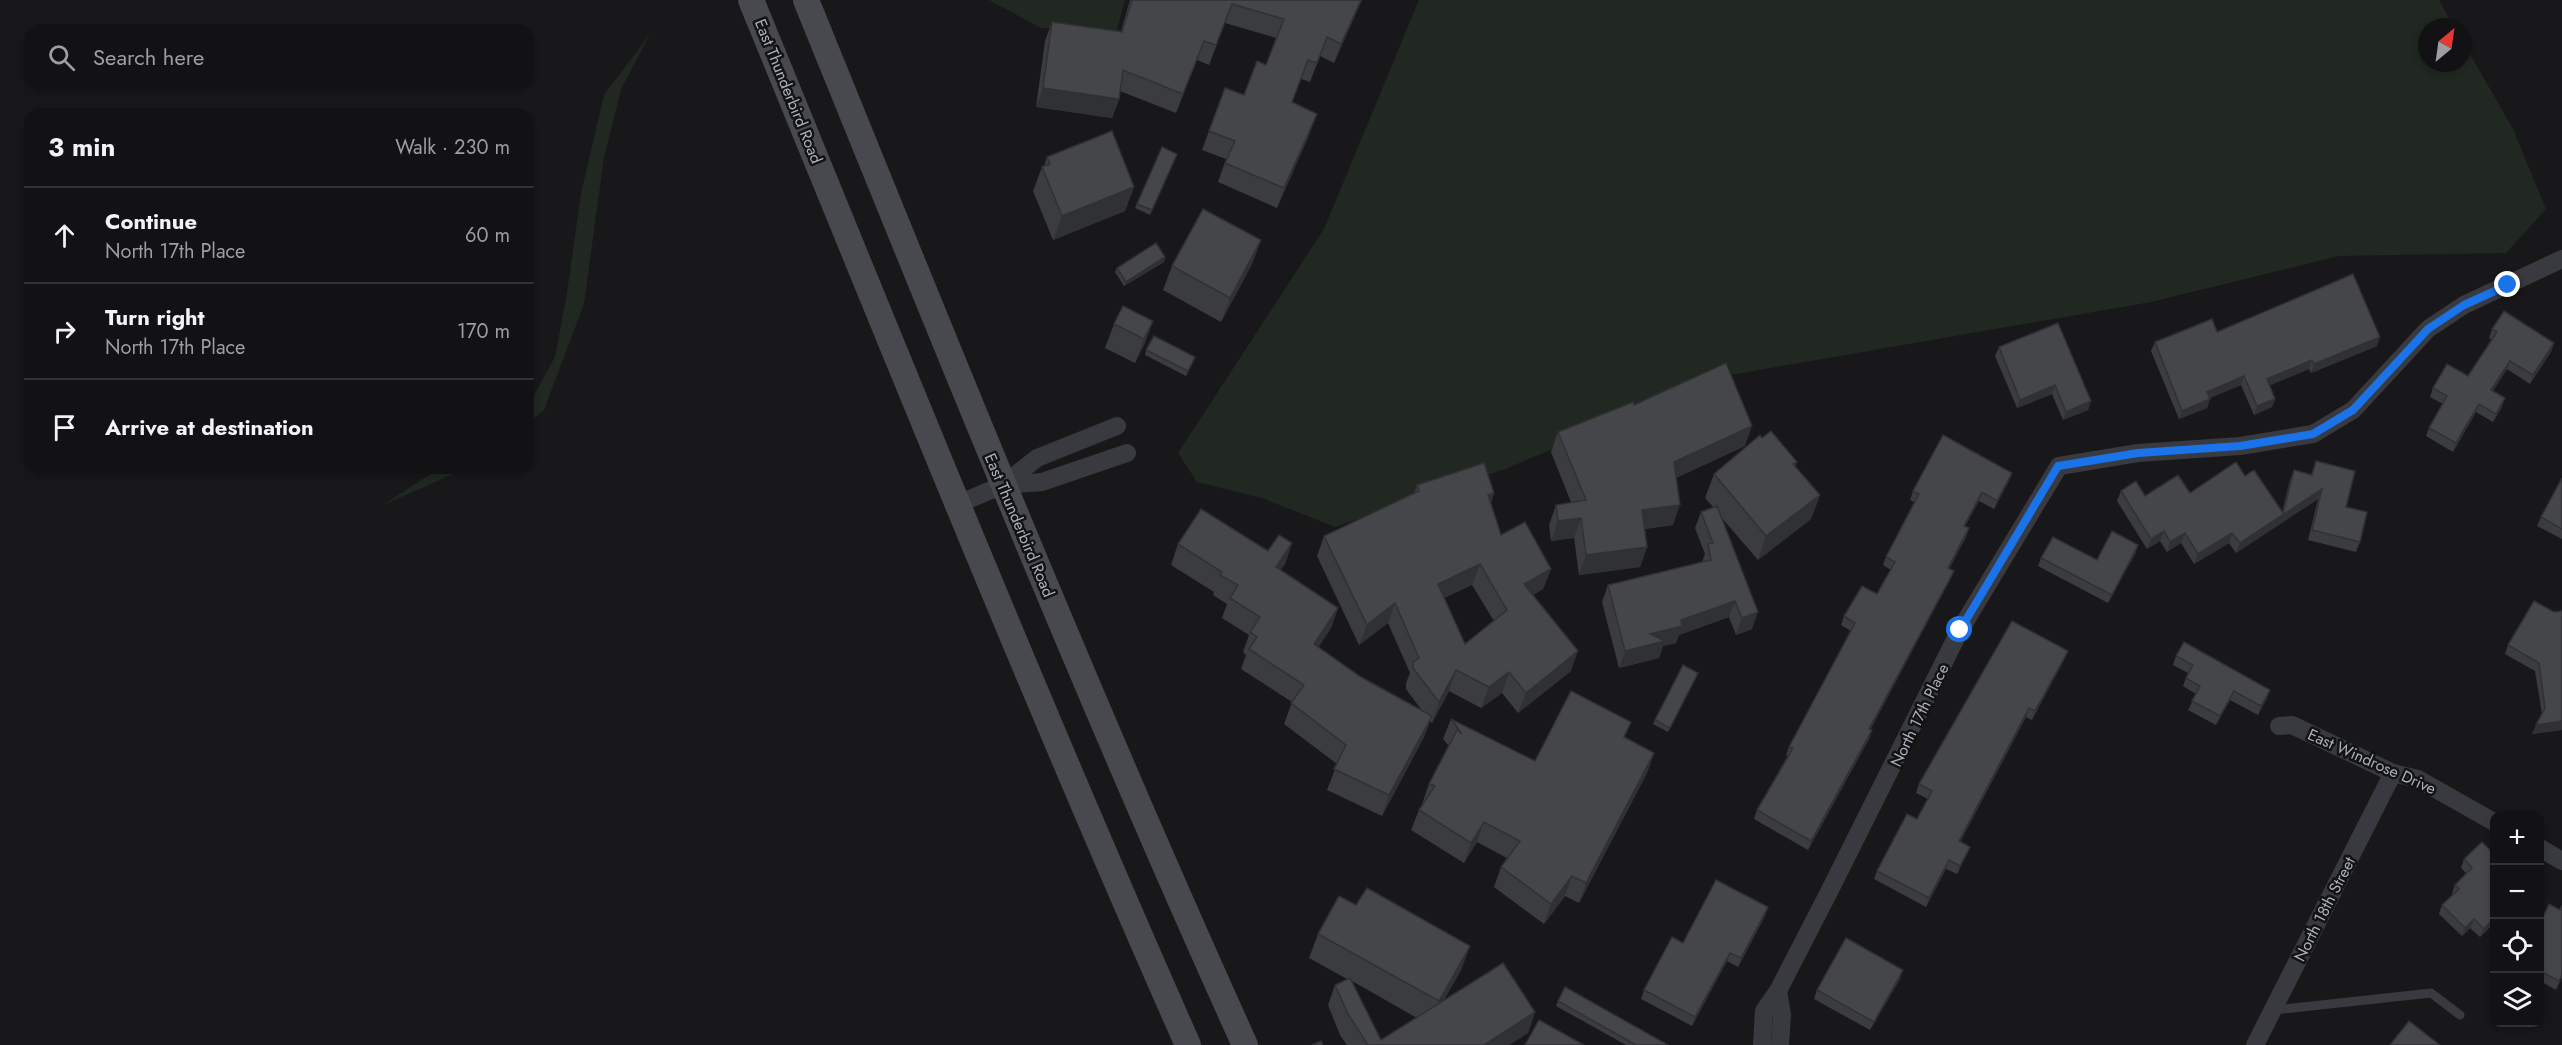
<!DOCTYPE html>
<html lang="en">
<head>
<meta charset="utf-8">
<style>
  :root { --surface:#121214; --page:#1f2022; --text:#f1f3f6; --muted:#9c9ea0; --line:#313234 }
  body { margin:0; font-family:Jost,sans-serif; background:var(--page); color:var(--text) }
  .controls { position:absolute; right:18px; bottom:18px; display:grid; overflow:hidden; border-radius:12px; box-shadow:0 3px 9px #0003 }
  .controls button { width:54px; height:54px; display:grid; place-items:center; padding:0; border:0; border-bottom:2px solid var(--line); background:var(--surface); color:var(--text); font:30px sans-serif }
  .compass { position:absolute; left:2418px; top:18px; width:54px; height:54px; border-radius:50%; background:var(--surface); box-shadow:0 3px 9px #0003; rotate:29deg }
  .stop { position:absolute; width:18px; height:18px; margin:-14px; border:4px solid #1a73e8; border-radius:50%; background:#fff }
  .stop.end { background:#1a73e8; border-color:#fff; box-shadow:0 2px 6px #0008 }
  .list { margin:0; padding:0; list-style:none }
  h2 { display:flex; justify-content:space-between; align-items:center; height:78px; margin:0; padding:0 24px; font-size:26px }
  h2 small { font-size:20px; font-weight:400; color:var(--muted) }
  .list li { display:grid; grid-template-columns:39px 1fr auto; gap:18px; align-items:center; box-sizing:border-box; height:96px; padding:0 24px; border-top:2px solid var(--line) }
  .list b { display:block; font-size:22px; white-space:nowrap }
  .list p { margin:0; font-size:20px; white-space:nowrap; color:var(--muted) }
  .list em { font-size:20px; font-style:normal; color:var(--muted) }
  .icon { flex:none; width:33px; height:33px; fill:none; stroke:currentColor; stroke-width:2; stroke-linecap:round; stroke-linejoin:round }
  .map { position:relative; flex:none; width:2562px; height:1045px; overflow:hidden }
  .search { position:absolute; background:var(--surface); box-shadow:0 3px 9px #0003; left:24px; top:24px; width:510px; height:66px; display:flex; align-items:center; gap:15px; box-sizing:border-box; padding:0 21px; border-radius:18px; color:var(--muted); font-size:22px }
  .panel { position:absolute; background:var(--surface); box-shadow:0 3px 9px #0003; left:24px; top:108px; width:510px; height:366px; border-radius:18px }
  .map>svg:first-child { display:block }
</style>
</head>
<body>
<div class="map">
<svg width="2562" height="1045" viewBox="0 0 2562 1045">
  <rect width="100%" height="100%" fill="#18181a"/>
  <!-- green -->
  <g fill="#202821">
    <path d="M989,0H1125L1116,33L1041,28Z"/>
    <path d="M1419,0H2439L2454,27H2427V63H2463V42L2513,129L2546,209L2506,253L2339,256L2151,302L1730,375L1505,469L1335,527L1262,498L1197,482L1178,453L1324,229Z"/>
    <path d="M650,34L622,87L604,157L584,304L544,410L528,423V406L555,357L567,293L581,193L604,95Z"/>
    <path d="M440,468H467L381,506Z"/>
  </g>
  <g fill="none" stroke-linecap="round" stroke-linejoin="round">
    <!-- service -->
    <path stroke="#393a3f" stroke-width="9" d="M2274,1010L2431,993L2460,1015"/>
    <!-- minor -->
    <g stroke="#393a3f" stroke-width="18">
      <path d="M1003,485L1042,482L1127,453"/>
      <path d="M958,504L1003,485L1037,458L1117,426"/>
      <path d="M2279,726L2292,725L2393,773L2418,779L2494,822"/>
      <path d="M2540,848L2562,861"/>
      <path d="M1778,991L1782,1015L1780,1045"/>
      <path d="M1762,1045L1764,1011L1778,991L1830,890L1960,630L2059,466L2138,453L2240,446L2313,434L2353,410L2428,329L2464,305L2562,259"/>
      <path d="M2255,1045L2393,773"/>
    </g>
    <!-- secondary -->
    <g stroke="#48494f" stroke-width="26">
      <path d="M751,0C894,349 1035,700 1188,1045"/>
      <path d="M806,0C948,350 1089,701 1245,1045"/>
    </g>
  </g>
  <!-- wall -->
  <g fill="#3b3c40" fill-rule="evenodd">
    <path d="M1130,0H1362L1334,63L1320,56L1310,82L1301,79L1292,102L1310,133L1277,208L1218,182L1226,159L1202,150L1225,88L1244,95L1266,65L1276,38L1225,23L1209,65L1197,60L1176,113L1120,91L1119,99L1112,118L1036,107L1045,41L1052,22L1121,31Z"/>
    <path d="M1047,157L1134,187L1125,211L1053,240L1033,191L1042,167L1044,166Z"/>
    <path d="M1176,158L1150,215L1135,208L1137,204Z"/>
    <path d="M1261,240L1252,264L1221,322L1163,290L1172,266Z"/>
    <path d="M1165,257L1164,262L1124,286L1115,272L1117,268Z"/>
    <path d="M1153,321L1144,345L1135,363L1105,348L1114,324Z"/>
    <path d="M2492,329L2554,343L2551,352L2530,384L2507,369L2493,391L2502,407L2493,422L2476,412L2453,452L2426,436L2429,428L2443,404L2430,397L2433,388L2468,376L2492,340L2489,338Z"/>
    <path d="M2217,332L2377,346L2311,373L2309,369L2269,385L2275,399L2272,407L2254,415L2241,385L2210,398L2207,408L2179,419L2151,351L2155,342Z"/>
    <path d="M1999,347L2091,401L2088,410L2063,420L2052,394L2017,408L1995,356Z"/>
    <path d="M1146,350L1194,361L1186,376L1145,355Z"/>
    <path d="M1634,405L1745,446L1676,478L1673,525L1645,529L1647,547L1640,567L1579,575L1574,538L1551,541L1549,525L1556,505L1571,502L1551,452L1558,432Z"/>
    <path d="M1762,438L1797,462L1795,466L1820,495L1811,519L1758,560L1721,517L1752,629L1736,635L1729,617L1679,635L1676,643L1663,646L1659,658L1619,668L1602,602L1608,585L1702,562L1705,554L1695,528L1701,512L1713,507L1705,498L1714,474Z"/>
    <path d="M2316,461L2346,507L2360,542L2356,552L2308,540L2318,499L2236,553L2229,543L2194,564L2181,543L2167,552L2160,541L2147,549L2117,501L2121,491L2145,496L2190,493L2245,476L2282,512L2290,480L2294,470L2311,475Z"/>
    <path d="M2562,478V539L2537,526L2541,517Z"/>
    <path d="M2009,481L1994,509L1979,501L1965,526L1969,528L1966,537L1949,569L1950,580L1870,730H1872L1869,739L1808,850L1754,819L1757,810L1788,756L1786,755L1789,747L1851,631L1841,625L1844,616L1877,594L1891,570L1883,565L1886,557L1914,502L1910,500L1913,491Z"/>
    <path d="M1417,485L1494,493L1491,503L1501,535L1551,569L1543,589L1533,595L1571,671L1518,713L1502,693L1481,708L1449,691L1432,723L1430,721L1424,737L1382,816L1327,790L1337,764L1284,724L1292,702L1241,669L1246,655L1243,652L1249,635L1222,618L1227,604L1213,595L1214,592L1171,565L1178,544L1268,551L1292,543L1285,564L1280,570L1338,608L1331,628L1318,647L1361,677L1423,712L1406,689V683L1410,673L1388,623L1359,645L1317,556L1324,536L1414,494ZM1472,585L1494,621L1465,644L1444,598Z"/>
    <path d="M2138,545L2135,554L2108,603L2038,566L2041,558L2097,560Z"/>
    <path d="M2562,611V730L2532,734L2542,714L2535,671L2505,654L2508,645L2554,612Z"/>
    <path d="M2068,651L2064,660L2032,720L2026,717L1960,842L1970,847L1966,856L1957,874L1946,869L1926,907L1874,879L1877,871L1917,819L1928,799L1916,793L1919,784Z"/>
    <path d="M2176,656L2267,698L2258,715L2230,700L2216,725L2188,710L2196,694L2183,686L2188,673L2173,665Z"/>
    <path d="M1696,677L1668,732L1653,724L1655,720Z"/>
    <path d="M1451,719L1535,761L1626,738L1654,753L1647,773L1579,903L1565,896L1544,924L1494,887L1501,867L1507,858L1477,842L1464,863L1411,830L1419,810L1423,804H1422L1429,784L1449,746L1443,739Z"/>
    <path d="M2494,854V923L2480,937L2470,928L2462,936L2439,914L2442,905L2453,895L2452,893L2455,885L2466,873L2461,868L2464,859Z"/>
    <path d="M1356,905L1470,946L1461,970L1444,1000L1535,1012L1528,1033L1509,1045H1347L1340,1035L1328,1005L1335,985L1347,979L1309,958L1318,934ZM1352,981L1417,1018L1381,1040Z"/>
    <path d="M1768,907L1765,916L1738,967L1727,961L1692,1026L1641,999L1644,990L1683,943Z"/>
    <path d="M2540,923L2562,977L2556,990L2540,981Z"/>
    <path d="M1900,979L1870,1030L1814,999L1817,990Z"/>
    <path d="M1558,1001L1668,1045H1626L1556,1006Z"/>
  </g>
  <!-- shaded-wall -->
  <g fill="#303134">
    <path d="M1361,0H1362L1334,63L1341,44Z"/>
    <path d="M1043,88L1119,99L1112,118L1036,107Z"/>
    <path d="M1317,114L1310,133L1277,208L1284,188Z"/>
    <path d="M1134,187L1125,211L1053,240L1062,216Z"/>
    <path d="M1261,240L1252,264L1221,322L1230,298Z"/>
    <path d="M1165,257L1164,262L1124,286L1126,282Z"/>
    <path d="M1153,321L1144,345L1135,363L1144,339Z"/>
    <path d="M2380,337L2377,346L2311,373L2314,364Z"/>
    <path d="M2554,343L2551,352L2530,384L2533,375Z"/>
    <path d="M2312,360L2309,369L2264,388L2267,379Z"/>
    <path d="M2510,361L2507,369L2488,398L2491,390Z"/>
    <path d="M2244,376L2241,385L2204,400L2207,392Z"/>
    <path d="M2055,385L2052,394L2017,408L2020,400Z"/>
    <path d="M2505,398L2502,407L2493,422L2496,414Z"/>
    <path d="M2210,399L2207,408L2179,419L2182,411Z"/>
    <path d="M2275,399L2272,407L2254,415L2257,406Z"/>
    <path d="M2091,401L2088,410L2063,420L2066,412Z"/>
    <path d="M2479,404L2476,412L2453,452L2456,443Z"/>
    <path d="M1752,426L1745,446L1667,482L1674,462Z"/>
    <path d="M2012,473L2009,481L1994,509L1997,501Z"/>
    <path d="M2322,489L2318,499L2236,553L2240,543Z"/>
    <path d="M1982,492L1979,501L1961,534L1964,526Z"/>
    <path d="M1494,493L1487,514L1488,495Z"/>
    <path d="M1820,495L1811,519L1758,560L1766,536Z"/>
    <path d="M1680,505L1673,525L1635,530L1642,510Z"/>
    <path d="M1581,518L1574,538L1551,541L1558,521Z"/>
    <path d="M1969,528L1966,537L1945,577L1948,568Z"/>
    <path d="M2164,531L2160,541L2147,549L2151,539Z"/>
    <path d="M2185,533L2181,543L2167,552L2170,542Z"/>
    <path d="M2232,533L2229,543L2194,564L2198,554Z"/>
    <path d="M1292,543L1285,564L1269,587L1276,567Z"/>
    <path d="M2138,545L2135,554L2108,603L2112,595Z"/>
    <path d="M1647,547L1640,567L1579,575L1586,555Z"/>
    <path d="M1480,564L1472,585L1430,604L1438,584Z"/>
    <path d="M1551,569L1543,589L1516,604L1524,584Z"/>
    <path d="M1954,571L1950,580L1866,738L1869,729Z"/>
    <path d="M1735,601L1729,617L1679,635L1676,643L1663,646L1659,658L1619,668L1625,651L1650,634L1681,620Z"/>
    <path d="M1395,603L1388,623L1359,645L1367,625Z"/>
    <path d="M1338,608L1331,628L1307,665L1314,644Z"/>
    <path d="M1758,612L1752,629L1736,635L1742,618Z"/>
    <path d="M1578,651L1571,671L1518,713L1526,693Z"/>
    <path d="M2068,651L2064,660L2032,720L2035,711Z"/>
    <path d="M1456,670L1449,691L1432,723L1439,702Z"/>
    <path d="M1509,672L1502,693L1481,708L1489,687Z"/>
    <path d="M2270,690L2267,698L2258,715L2261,706Z"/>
    <path d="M2234,691L2230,700L2216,725L2220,716Z"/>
    <path d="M2029,708L2026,717L1956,850L1959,841Z"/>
    <path d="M1432,716L1424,737L1382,816L1389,795Z"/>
    <path d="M2562,721V730L2532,734L2536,725Z"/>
    <path d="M1872,730L1869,739L1808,850L1811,841Z"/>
    <path d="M1654,753L1647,773L1579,903L1586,883Z"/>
    <path d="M1484,822L1477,842L1464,863L1471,843Z"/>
    <path d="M1970,847L1966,856L1957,874L1960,866Z"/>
    <path d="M1949,860L1946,869L1926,907L1929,898Z"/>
    <path d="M1572,876L1565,896L1544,924L1551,904Z"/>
    <path d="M1768,907L1765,916L1738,967L1741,958Z"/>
    <path d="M2494,918V923L2480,937L2484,929Z"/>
    <path d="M2474,919L2470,928L2462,936L2465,928Z"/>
    <path d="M1470,946L1461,970L1430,1025L1439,1001Z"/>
    <path d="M1730,953L1727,961L1692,1026L1695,1017Z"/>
    <path d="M1903,970L1900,979L1870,1030L1874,1022Z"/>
    <path d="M1535,1012L1528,1033L1509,1045H1484Z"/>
  </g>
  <!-- building -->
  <g fill="#45464a" stroke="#303134" stroke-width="1.5" fill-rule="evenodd">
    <path d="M1132,0H1361L1341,44L1327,37L1317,63L1308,60L1292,102L1317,114L1284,188L1225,163L1235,141L1209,131L1225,88L1244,95L1257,61L1266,65L1284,19L1232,4L1216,45L1204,41L1183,94L1123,70L1119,99L1043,88L1052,22L1122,32Z"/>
    <path d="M1112,131L1134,187L1062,216L1042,167L1050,164L1047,157Z"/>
    <path d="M1162,147L1177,154L1152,210L1137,204Z"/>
    <path d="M1203,209L1261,240L1230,298L1172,266Z"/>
    <path d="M1156,243L1165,257L1126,282L1117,268Z"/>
    <path d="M2353,274L2380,337L2314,364L2312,360L2267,379L2275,399L2257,406L2244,376L2207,392L2210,399L2182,411L2155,342L2212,319L2217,332Z"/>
    <path d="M1123,306L1153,321L1144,339L1114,324Z"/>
    <path d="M2504,311L2554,343L2533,375L2510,361L2491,390L2505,398L2496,414L2479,404L2456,443L2429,428L2447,396L2433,388L2447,364L2468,376L2497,332L2492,329Z"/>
    <path d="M2058,323L2091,401L2066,412L2055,385L2020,400L1999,347Z"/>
    <path d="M1154,336L1195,357L1188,371L1146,350Z"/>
    <path d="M1726,363L1752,426L1674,462L1680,505L1642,510L1647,547L1586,555L1581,518L1558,521L1556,505L1586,500L1558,432L1633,402L1634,405Z"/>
    <path d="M1771,431L1797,462L1793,464L1820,495L1766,536L1714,474L1760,435L1762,438Z"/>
    <path d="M1943,435L2012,473L1997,501L1982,492L1964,526L1969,528L1948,568L1954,571L1869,729L1872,730L1811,841L1757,810L1793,748L1789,747L1855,623L1844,616L1862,586L1877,594L1895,562L1886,557L1919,494L1913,491Z"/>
    <path d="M2316,461L2355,471L2346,507L2367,512L2360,542L2312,530L2322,489L2240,543L2232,533L2198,554L2185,533L2170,542L2164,531L2151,539L2121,491L2136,481L2145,496L2178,475L2190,493L2236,462L2245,476L2254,470L2283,513L2294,470L2312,475Z"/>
    <path d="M1484,463L1494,493L1488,495L1501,535L1525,522L1551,569L1524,584L1578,651L1526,693L1509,672L1489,687L1456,670L1439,702L1413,668V662L1419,658L1395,603L1367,625L1324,536L1419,491L1417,485ZM1480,564L1507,610L1465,644L1438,584Z"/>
    <path d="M2562,478V529L2541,517Z"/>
    <path d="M1717,506L1758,612L1742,618L1735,601L1681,620L1682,626L1650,634L1665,641L1625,651L1608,585L1711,560L1708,544L1713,543L1701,512Z"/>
    <path d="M1201,509L1268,551L1279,535L1292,543L1276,567L1338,608L1314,644L1361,677L1432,716L1389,795L1334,769L1346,745L1291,703L1304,685L1249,649L1257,637L1250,632L1260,617L1230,598L1238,585L1220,575L1222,572L1178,544Z"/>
    <path d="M2112,531L2138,545L2112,595L2041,558L2053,537L2097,560Z"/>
    <path d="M2534,601L2554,612L2562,611V721L2536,725L2545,708L2539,663L2508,645Z"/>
    <path d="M2012,621L2068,651L2035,711L2029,708L1959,841L1970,847L1960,866L1949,860L1929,898L1877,871L1907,814L1917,819L1932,791L1919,784Z"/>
    <path d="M2184,642L2270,690L2261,706L2234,691L2220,716L2192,701L2200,686L2186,678L2193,665L2176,656Z"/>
    <path d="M1683,665L1698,673L1670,728L1655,720Z"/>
    <path d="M1571,691L1631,722L1624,737L1654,753L1586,883L1572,876L1551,904L1501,867L1520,841L1484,822L1471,843L1419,810L1435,786L1429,784L1457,730L1462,734L1451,719L1535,761Z"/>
    <path d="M2482,842L2494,854V918L2484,929L2474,919L2465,928L2442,905L2459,889L2455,885L2472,868L2464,859Z"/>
    <path d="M1716,880L1768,907L1741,958L1730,953L1695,1017L1644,990L1672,937L1683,943Z"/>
    <path d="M1367,888L1470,946L1439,1001L1318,934L1339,896L1356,905Z"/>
    <path d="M2549,904L2560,910L2562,905V975L2559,981L2540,971V960L2543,954L2540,952V923Z"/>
    <path d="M1846,938L1903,970L1874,1022L1817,990Z"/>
    <path d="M1503,963L1535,1012L1484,1045H1368L1348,1014L1335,985L1350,978L1381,1040Z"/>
    <path d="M1565,987L1668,1045H1636L1558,1001Z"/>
    <path d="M1539,1020L1584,1045H1525Z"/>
    <path d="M2409,1021L2440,1045H2390Z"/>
    <path d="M1321,1041L1323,1045H1312Z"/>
  </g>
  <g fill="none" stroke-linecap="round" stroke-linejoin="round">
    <!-- route -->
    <path stroke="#1a73e8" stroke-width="8" d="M1960,630L2058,466L2138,453L2240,446L2313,434L2353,410L2428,329L2464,305L2508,285"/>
  </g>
  <g text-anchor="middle" stroke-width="5" stroke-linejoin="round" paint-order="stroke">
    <!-- street labels -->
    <g font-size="16" fill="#abb0b9" stroke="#131315">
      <text transform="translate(789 91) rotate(68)" y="6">East Thunderbird Road</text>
      <text transform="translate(1020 525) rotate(67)" y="6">East Thunderbird Road</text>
      <text transform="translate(1919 715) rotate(-64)" y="6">North 17th Place</text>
      <text transform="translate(2372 761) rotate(24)" y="6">East Windrose Drive</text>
      <text transform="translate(2324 909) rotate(-63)" y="6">North 18th Street</text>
    </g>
  </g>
</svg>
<div class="controls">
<button>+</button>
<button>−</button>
<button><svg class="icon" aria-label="locate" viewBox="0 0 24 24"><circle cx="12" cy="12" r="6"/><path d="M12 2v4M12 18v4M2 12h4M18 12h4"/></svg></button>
<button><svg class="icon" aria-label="layers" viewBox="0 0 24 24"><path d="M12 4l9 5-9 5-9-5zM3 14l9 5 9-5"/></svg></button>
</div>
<svg class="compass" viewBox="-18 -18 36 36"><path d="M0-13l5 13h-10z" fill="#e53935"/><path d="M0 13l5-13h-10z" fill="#9c9ea0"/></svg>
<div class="stop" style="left:1960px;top:630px"></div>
<div class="stop end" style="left:2508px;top:285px"></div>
<div class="search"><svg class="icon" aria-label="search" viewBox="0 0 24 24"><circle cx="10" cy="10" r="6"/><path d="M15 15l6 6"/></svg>Search here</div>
<section class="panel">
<h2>3 min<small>Walk · 230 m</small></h2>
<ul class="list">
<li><svg class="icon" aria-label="ahead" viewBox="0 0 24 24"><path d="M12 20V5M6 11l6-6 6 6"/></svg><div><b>Continue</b><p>North 17th Place</p></div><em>60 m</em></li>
<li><svg class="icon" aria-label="right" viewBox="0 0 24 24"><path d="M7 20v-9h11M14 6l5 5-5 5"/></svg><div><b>Turn right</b><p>North 17th Place</p></div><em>170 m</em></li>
<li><svg class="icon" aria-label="arrive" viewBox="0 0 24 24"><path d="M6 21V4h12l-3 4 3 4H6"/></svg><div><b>Arrive at destination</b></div></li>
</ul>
</section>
</div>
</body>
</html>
